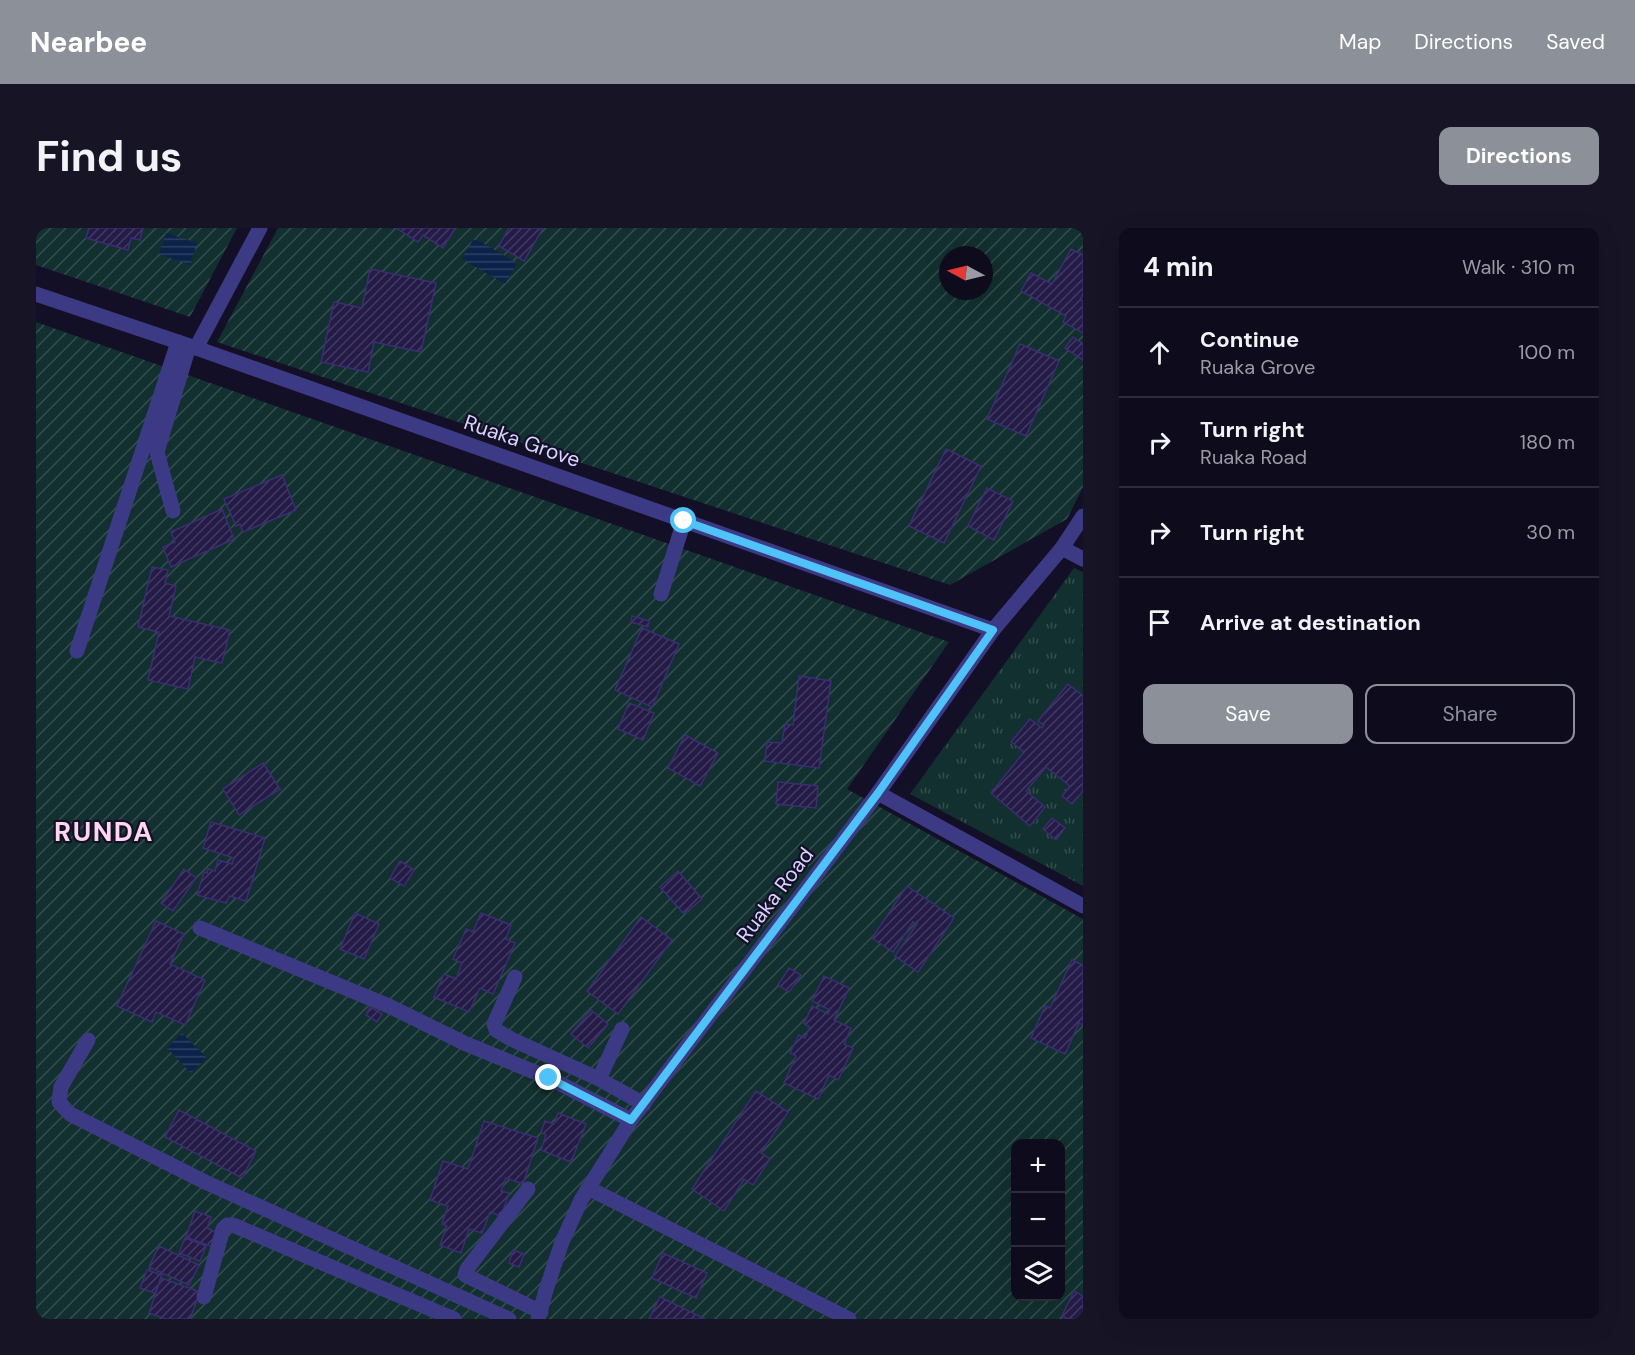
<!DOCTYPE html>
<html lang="en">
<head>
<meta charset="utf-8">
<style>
  :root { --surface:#0e0b1c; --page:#171425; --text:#f1f3f6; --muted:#9b9ba3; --line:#2e2b3b; --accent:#8c9099 }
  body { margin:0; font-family:"DM Sans",sans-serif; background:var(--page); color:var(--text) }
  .controls { position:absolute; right:18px; bottom:18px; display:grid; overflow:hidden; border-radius:12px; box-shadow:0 6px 24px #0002 }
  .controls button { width:54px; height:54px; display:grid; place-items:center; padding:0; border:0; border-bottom:2px solid var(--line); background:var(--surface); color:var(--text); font:30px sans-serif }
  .compass { position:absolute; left:903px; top:18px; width:54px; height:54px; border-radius:50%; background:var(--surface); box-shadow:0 6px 24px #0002; rotate:277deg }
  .stop { position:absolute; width:18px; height:18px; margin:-14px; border:4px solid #4fc3f7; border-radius:50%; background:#fff }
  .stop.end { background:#4fc3f7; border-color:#fff; box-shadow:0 2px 6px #0008 }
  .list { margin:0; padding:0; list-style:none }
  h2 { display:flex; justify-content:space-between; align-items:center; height:78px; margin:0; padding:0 24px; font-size:26px }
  h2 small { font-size:20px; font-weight:400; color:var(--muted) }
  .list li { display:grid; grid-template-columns:39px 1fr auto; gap:18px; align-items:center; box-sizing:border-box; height:90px; padding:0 24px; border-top:2px solid var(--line) }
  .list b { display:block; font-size:22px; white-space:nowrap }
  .list p { margin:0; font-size:20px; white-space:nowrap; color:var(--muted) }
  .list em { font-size:20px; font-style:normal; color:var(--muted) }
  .actions { display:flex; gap:12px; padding:18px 24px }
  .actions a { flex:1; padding:14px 0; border:2px solid var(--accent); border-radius:12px; text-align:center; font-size:21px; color:var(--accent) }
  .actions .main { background:var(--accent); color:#fff }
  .icon { flex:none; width:33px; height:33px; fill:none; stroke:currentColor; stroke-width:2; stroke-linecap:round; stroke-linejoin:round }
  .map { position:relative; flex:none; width:1047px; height:1091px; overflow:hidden; border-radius:12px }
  header { display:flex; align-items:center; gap:36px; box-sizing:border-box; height:84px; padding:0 30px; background:var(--accent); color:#fff }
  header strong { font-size:28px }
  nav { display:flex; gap:33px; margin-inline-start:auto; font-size:21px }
  .intro { display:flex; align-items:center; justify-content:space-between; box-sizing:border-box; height:144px; padding:0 36px }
  h1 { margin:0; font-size:42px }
  .button { padding:15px 27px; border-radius:12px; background:var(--accent); color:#fff; font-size:21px; font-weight:700 }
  main { display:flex; gap:36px; padding:0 36px }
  aside { flex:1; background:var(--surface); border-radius:12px; box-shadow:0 6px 24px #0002 }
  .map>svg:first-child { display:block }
</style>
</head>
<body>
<header>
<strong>Nearbee</strong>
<nav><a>Map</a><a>Directions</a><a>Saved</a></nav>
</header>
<div class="intro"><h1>Find us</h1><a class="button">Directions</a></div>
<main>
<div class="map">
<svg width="1047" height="1091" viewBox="0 0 1047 1091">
  <defs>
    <pattern id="grass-tufts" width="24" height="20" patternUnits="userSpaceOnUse" patternTransform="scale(1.5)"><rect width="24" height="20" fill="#12302f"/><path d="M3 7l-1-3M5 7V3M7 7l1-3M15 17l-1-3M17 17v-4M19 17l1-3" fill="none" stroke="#344d4e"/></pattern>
    <pattern id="garden-furrows" width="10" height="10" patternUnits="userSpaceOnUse" patternTransform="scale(1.5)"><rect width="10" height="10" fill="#12302f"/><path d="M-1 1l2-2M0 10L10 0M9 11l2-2" fill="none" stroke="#344d4e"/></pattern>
    <pattern id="water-rules" width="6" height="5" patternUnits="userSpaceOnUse" patternTransform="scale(1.5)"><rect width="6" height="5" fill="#0c2248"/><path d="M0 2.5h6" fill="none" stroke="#2f4163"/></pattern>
    <pattern id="building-hatch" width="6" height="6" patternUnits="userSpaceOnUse" patternTransform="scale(1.5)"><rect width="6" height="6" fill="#241b47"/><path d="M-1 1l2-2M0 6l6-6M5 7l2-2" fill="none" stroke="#433b63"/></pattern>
  </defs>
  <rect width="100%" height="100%" fill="#130f26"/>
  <!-- grass -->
  <path fill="url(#grass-tufts)" d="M1038,340L1047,344V658L874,566Z"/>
  <!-- garden -->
  <g fill="url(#garden-furrows)" fill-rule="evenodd">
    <path d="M0,0H201L154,89L0,37Z"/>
    <path d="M242,0H1047V259L1031,291L914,357L181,114ZM912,27H948V63H912Z"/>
    <path d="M0,94L913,414L811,561L1047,691V1091H0ZM980,916H1024V1068H980Z"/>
  </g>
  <!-- water -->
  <g fill="url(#water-rules)">
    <path d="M130,5L161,15L154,37L123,26Z"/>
    <path d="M438,10L481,35L469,56L426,31Z"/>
    <path d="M146,805L171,830L155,845L131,820Z"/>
  </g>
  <!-- building -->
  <g fill="url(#building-hatch)" stroke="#3b2d73" stroke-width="1.5">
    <path d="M53,0H107L104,12L95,10L92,22L50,10Z"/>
    <path d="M360,0H419L407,20L387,7L382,14Z"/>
    <path d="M473,0H507L488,33L463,18Z"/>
    <path d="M1035,21L1047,27V66L1044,72L1047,73V105L1027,94L1030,88L985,63L995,45L1016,56Z"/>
    <path d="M334,41L400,55L385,124L338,114L332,144L285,134L298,74L326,80Z"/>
    <path d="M1037,109L1047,116V132L1029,120Z"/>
    <path d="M984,116L1023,133L990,208L951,191Z"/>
    <path d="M910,221L945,238L908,315L873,298Z"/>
    <path d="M246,247L260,282L207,304L204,296L200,298L188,271Z"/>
    <path d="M951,260L977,273L958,312L932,298Z"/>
    <path d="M186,281L198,311L135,339L127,319L139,314L135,304Z"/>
    <path d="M116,339L132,342L129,355L140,358L133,388L194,402L186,435L159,429L152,461L112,452L123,404L102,399Z"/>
    <path d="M596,388L613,393L612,399L595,394Z"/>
    <path d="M606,400L643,416L616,479L579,462Z"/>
    <path d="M763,448L795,453L783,540L729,533L731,514L746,515L749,496L757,497Z"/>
    <path d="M1032,456L1047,468V563L1036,576L1026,568L1034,558L1010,539L990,563L1009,579L994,598L955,565L988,524L975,514L994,491L1006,500L1008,497L1002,493Z"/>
    <path d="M593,475L618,485L607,512L582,501Z"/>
    <path d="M649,507L682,525L664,558L632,540Z"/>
    <path d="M227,535L244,561L203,587L187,561Z"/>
    <path d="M742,554L782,558L780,580L740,576Z"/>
    <path d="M1016,590L1029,600L1020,612L1007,601Z"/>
    <path d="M175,594L229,610L210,673L193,668L190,675L161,667L168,644L171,645L172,641L179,643L182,632L196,636L198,630L167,620Z"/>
    <path d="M364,633L378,642L368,658L354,650Z"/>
    <path d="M148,641L160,650L137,683L125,675Z"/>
    <path d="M642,643L666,671L648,686L624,659Z"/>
    <path d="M871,658L918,690L882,744L859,728L881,696L877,694L857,724L836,710Z"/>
    <path d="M319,685L343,696L328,731L304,721Z"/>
    <path d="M445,685L475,697L470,711L479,715L457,766L444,760L433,784L398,769L408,746L420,751L426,735L417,731L430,701L437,704Z"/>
    <path d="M605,689L636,712L582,786L551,763Z"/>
    <path d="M120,693L148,706L134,736L169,752L149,797L120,784L116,794L81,778Z"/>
    <path d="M1036,732L1047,737V797L1043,795L1029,826L995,810L1009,778L1014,780Z"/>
    <path d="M753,740L765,747L753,764L742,757Z"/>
    <path d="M788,748L813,760L798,792L815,800L808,816L817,820L802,852L793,847L782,871L748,855L760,828L754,825L763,807L769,810L774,799L768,796L776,778L792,786L794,782L776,773Z"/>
    <path d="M334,779L346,786L341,794L330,787Z"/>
    <path d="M555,782L572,796L552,820L535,806Z"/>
    <path d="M720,863L752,884L725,925L734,931L717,957L708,951L688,983L656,961Z"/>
    <path d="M143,882L220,923L206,950L129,909Z"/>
    <path d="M522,885L550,896L535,934L505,922L510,907L505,904L509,893L518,896Z"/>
    <path d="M448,893L502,910L487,956L470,950L465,963L473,965L465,988L454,984L446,1005L433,1001L425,1025L404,1017L411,998L406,996L412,978L394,972L407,933L432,941Z"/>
    <path d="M159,983L175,989L171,1000L180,1004L175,1018L150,1009Z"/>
    <path d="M149,1010L170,1018L164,1033L143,1025Z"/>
    <path d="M123,1018L163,1037L153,1057L113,1039Z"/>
    <path d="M477,1022L488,1026L483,1039L473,1035Z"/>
    <path d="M627,1025L671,1045L660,1070L616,1050Z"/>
    <path d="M111,1042L126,1047L119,1065L104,1060Z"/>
    <path d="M125,1050L164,1064L154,1091H130L113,1085Z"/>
    <path d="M1038,1063L1047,1068V1091H1032L1026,1088Z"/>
    <path d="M624,1069L669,1091H613Z"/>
  </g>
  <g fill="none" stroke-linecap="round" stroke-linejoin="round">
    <!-- minor -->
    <g stroke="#3d3a85" stroke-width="15">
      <path d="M0,66L160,120L957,402"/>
      <path d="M160,120L224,0"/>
      <path d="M137,283L121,224L153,118"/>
      <path d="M1026,320L1047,331"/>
      <path d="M625,366L648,293"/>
      <path d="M41,423L142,114"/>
      <path d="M842,565L1047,678"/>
      <path d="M164,700L353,778L428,815L513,850L595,892"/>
      <path d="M479,749L458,796L460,802L475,811L563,851L608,876"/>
      <path d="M52,812L25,859L23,874L34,886L169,954L473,1091"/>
      <path d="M563,851L586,801"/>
      <path d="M552,960L813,1091"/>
      <path d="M492,961L431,1041L429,1047L505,1084"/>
      <path d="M168,1069L187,1001L191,997H197L418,1091"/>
      <path d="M502,1091L510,1062L526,1014L545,972L595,892L842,565L957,402L1026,320L1047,288"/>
    </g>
  </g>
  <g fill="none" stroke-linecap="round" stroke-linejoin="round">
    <!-- route -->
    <path stroke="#4fc3f7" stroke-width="8" d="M513,850L595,892L842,565L957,402L648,293"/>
  </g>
  <g text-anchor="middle" stroke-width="4.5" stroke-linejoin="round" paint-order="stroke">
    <!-- street labels -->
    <g font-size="21" fill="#d9d4ff" stroke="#130f26">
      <text transform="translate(486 213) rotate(19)" y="7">Ruaka Grove</text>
      <text transform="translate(739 667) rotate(-53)" y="7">Ruaka Road</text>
    </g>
    <!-- district labels -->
    <g font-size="27" font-weight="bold" letter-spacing="1.5" fill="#ffd6f0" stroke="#130f26">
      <text x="68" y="613">RUNDA</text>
    </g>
  </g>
</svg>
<div class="controls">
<button>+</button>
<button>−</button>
<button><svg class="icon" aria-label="layers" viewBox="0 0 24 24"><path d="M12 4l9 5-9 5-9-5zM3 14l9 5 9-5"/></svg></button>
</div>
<svg class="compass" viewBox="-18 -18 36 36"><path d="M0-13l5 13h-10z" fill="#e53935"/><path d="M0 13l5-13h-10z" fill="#9b9ba3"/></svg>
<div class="stop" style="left:648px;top:293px"></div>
<div class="stop end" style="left:513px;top:850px"></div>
</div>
<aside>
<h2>4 min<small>Walk · 310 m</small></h2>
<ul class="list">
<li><svg class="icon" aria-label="ahead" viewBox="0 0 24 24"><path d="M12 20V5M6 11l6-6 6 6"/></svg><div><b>Continue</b><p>Ruaka Grove</p></div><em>100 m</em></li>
<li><svg class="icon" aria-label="right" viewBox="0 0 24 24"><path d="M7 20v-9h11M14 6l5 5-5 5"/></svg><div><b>Turn right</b><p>Ruaka Road</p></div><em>180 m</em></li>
<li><svg class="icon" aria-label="right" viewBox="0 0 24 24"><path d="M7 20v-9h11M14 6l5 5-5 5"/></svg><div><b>Turn right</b></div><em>30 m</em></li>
<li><svg class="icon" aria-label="arrive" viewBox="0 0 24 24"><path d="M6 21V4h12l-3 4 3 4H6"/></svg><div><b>Arrive at destination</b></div></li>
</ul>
<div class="actions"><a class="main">Save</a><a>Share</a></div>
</aside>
</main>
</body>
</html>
